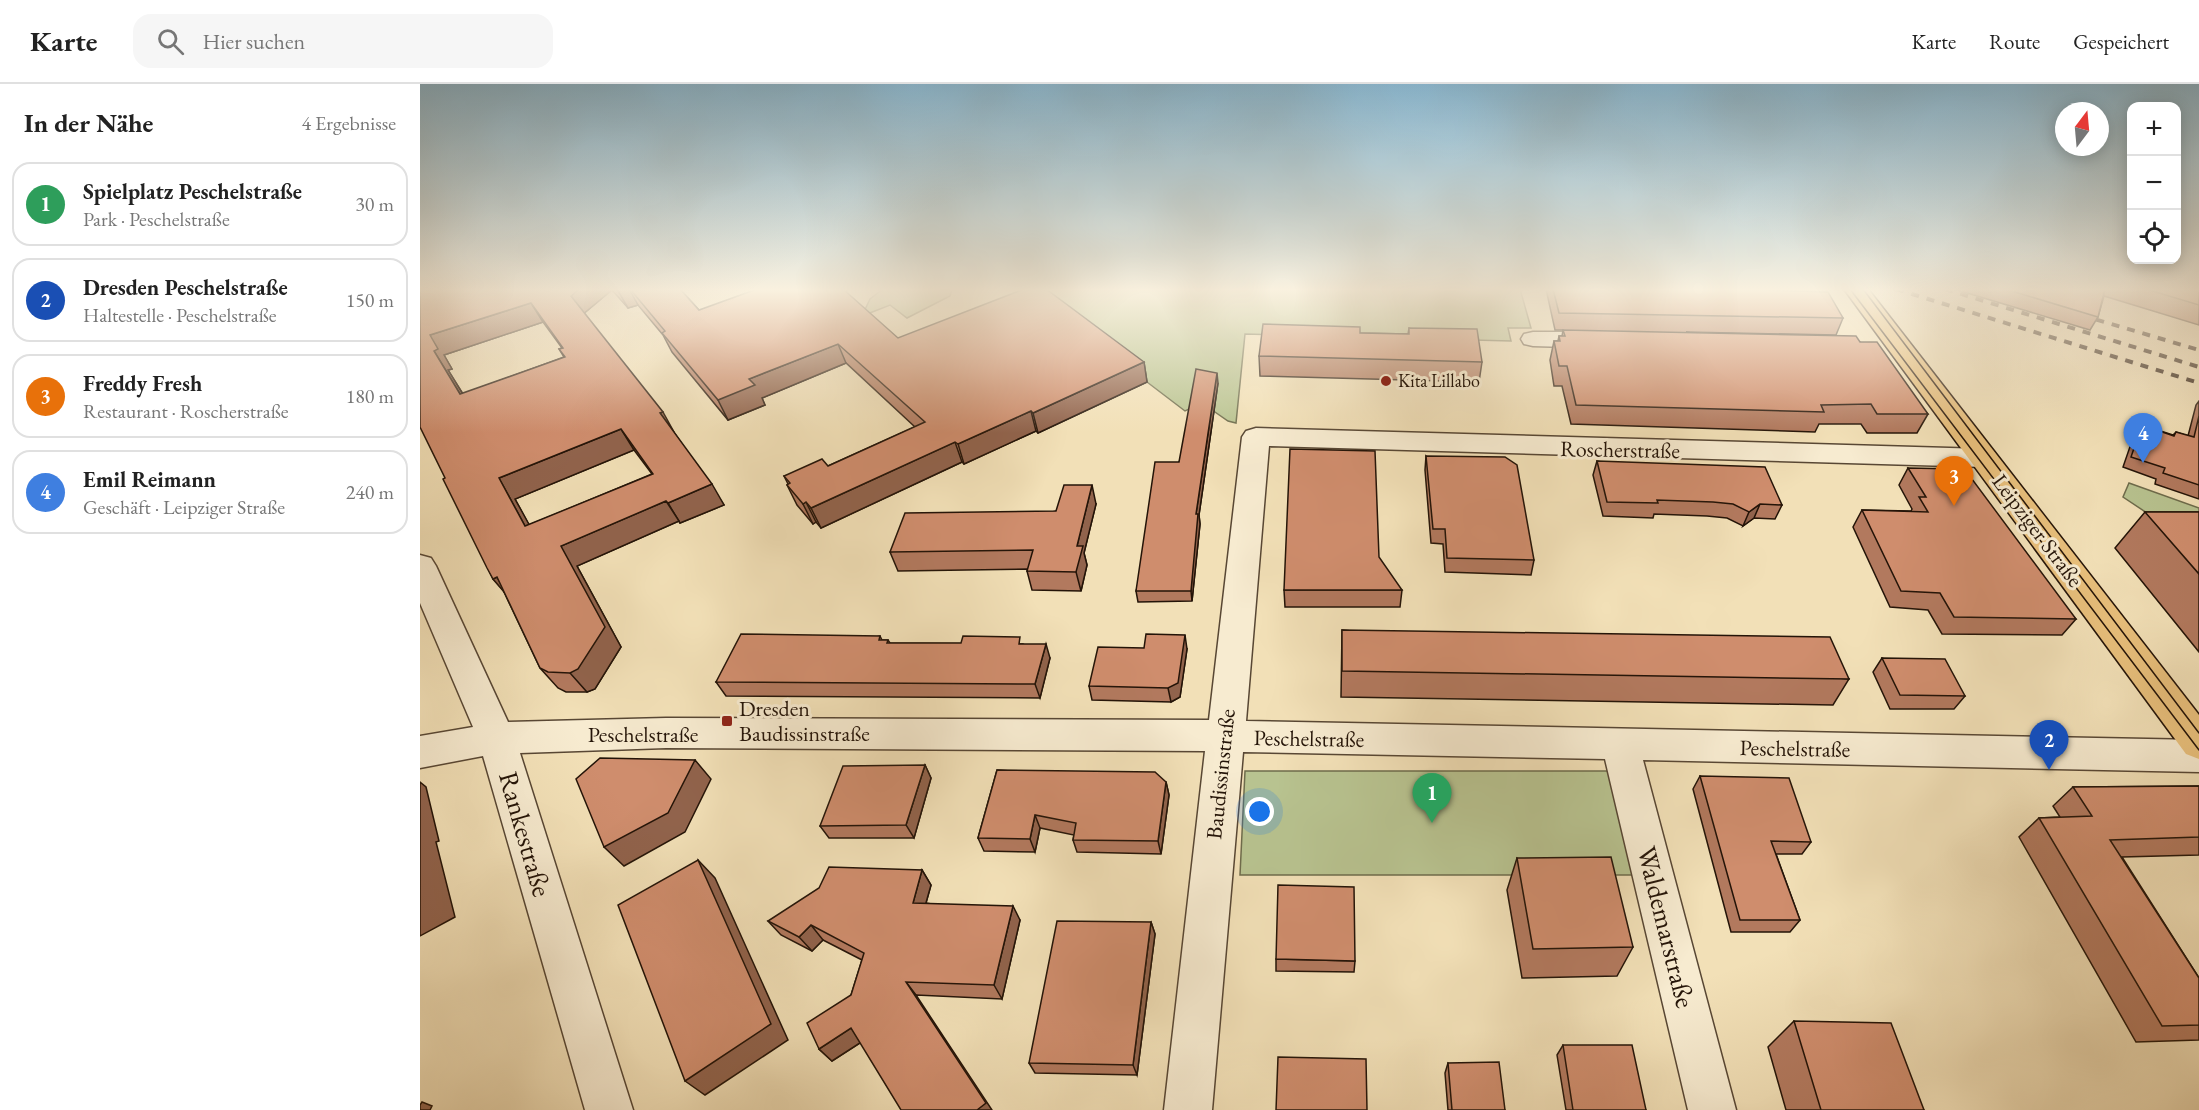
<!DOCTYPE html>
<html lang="de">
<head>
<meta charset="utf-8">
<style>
  :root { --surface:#fff; --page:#f6f6f6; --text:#222; --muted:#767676; --line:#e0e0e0; --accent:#8f2418 }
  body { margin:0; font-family:"EB Garamond",serif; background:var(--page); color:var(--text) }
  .controls { position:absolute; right:18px; top:18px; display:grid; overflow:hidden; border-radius:12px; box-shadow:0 3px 15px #0003 }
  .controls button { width:54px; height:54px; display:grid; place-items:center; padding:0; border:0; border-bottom:2px solid var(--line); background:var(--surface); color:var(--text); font:30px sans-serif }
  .compass { position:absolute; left:1635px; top:18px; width:54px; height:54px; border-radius:50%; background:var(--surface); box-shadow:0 3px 15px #0003; rotate:16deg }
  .you { position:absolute; left:840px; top:728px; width:21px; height:21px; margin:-15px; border:4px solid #fff; border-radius:50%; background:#1a73e8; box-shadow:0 0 0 9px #1a73e833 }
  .badge { display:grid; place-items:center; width:39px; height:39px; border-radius:50%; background:var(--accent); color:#fff; font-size:20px; font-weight:700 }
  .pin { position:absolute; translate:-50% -50px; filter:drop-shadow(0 2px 3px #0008) }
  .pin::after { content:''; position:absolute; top:32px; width:21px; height:18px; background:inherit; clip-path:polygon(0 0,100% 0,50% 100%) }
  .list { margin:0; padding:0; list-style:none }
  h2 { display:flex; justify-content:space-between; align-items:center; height:78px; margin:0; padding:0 24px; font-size:26px }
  h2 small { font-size:20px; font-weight:400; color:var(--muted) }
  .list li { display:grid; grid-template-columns:39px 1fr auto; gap:18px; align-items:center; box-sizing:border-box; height:84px; margin:0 12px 12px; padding:0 12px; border:2px solid var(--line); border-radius:18px }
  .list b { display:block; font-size:22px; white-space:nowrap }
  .list p { margin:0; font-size:20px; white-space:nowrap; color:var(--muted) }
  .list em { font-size:20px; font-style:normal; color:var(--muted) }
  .icon { flex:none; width:33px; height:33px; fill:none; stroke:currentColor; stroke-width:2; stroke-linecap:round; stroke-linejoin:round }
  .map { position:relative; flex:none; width:1779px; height:1026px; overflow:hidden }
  header { display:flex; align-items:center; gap:36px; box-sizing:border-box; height:84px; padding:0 30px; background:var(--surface); border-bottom:2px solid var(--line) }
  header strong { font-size:28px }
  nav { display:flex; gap:33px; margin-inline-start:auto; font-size:21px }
  .search { width:420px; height:54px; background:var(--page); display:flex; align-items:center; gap:15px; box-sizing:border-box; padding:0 21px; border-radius:18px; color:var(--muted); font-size:22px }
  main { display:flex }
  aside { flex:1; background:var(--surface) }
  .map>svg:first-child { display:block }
</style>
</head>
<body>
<header>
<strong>Karte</strong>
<div class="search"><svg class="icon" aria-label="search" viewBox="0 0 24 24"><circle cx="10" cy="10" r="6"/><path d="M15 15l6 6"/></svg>Hier suchen</div>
<nav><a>Karte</a><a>Route</a><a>Gespeichert</a></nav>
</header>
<main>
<aside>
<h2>In der Nähe<small>4 Ergebnisse</small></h2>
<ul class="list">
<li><span class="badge" style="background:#2e9e5b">1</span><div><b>Spielplatz Peschelstraße</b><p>Park · Peschelstraße</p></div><em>30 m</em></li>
<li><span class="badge" style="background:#1a4fb4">2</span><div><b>Dresden Peschelstraße</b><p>Haltestelle · Peschelstraße</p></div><em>150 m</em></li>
<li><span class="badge" style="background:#e8710a">3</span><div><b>Freddy Fresh</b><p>Restaurant · Roscherstraße</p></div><em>180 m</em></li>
<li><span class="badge" style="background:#3f7fe0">4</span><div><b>Emil Reimann</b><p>Geschäft · Leipziger Straße</p></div><em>240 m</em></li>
</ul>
</aside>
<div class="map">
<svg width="1779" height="1026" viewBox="0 0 1779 1026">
  <rect width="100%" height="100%" fill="#f2e0b7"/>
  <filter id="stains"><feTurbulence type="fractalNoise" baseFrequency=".00333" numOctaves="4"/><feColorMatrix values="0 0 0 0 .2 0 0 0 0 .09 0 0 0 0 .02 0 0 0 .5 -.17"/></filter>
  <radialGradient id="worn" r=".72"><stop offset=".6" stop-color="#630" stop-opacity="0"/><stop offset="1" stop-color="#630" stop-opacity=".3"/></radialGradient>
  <!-- green -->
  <g fill="#b8c390" stroke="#6e6c4c" stroke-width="1.5">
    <path d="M463,205H532L530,212L487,234L470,221L442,232L450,215Z"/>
    <path d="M605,205H1100L1111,244H1088L1091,257L825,250L816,339L808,337L782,319L765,327Z"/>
    <path d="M1709,399L1779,424V456L1742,439L1703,413Z"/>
    <path d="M825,687H1190L1215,791H820Z"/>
  </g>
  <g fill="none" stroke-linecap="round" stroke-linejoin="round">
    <defs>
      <g id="minor">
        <path d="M1113,248H1184L1193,251L1197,256L1193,261L1184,264L1113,262L1104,260L1101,255L1104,250Z"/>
        <path d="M836,344L1564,365L1574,368L1578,374L1574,380L1564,383L849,362L826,637L1779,656V688L1223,676L1316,1026H1268L1185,675L823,668L792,1026H744L785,667L246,664L100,669L213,1026H165L63,672L0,684V652L53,643L0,519V471L11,474L16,482L88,638L246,634L789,636L822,353L826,347Z"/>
      </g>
      <path id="major" d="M1424,205H1448L1779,631V675L1766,670Z"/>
    </defs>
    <!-- minor casing -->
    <use href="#minor" stroke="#584734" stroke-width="3"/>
    <!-- major casing -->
    <use href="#major" stroke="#241408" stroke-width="3"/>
    <!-- minor -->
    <use href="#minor" fill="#f7ebd0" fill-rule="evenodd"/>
    <!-- major -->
    <use href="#major" fill="#e9c07c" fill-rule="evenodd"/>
    <!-- tram -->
    <g stroke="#241408" stroke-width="1.5">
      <path d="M1430,205L1779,666"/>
      <path d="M1443,205L1779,649"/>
    </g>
    <!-- rail -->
    <g stroke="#241408" stroke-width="4" stroke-dasharray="8 8" stroke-linecap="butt">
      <path d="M1476,205L1779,299"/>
      <path d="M1525,205L1779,283"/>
      <path d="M1661,231L1779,266"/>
    </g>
  </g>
  <!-- wall -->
  <g fill="#b2795e" stroke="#241408" stroke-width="1.5" fill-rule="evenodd">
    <path d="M0,205H260L279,226L478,254L724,278L727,298L618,349L616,347L544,380L542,378L401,444L396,438L393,440L377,421L367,401L368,400L364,392L408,382L495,343L426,279L342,314L345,321L308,336L252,268L243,251L218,221L208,224L192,206L164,229L253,347L304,421L260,439L259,437L157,482L201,563L175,605L167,608H146L138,604L120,584L83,506L73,495L25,394ZM123,238L142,264L139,265L144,273L43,310L28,286L32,285L24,271ZM214,366L232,390L109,441L95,415Z"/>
    <path d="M1126,205H1317L1423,234L1416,251L1266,248L1440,258L1508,330L1497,349H1447L1441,340H1399L1395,348L1151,340L1142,302H1134L1130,276L1134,257H1138L1139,252H1142L1143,246H1135Z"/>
    <path d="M1534,205H1779V241L1684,212L1678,233L1670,246Z"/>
    <path d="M989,244L1062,278L1059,298L840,292L839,272L940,249L988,250Z"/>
    <path d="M798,299L779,431L780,440L772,517L718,518L716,507L759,378Z"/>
    <path d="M1779,317V415L1735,400L1736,395L1703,383L1714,351L1722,341L1753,351L1756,348L1768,352L1776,321Z"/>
    <path d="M1006,372L1114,476L1111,491L1025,488L1023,460L1011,459L1005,386Z"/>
    <path d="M1177,377L1362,421L1355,435L1334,434L1323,442L1307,434L1287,432L1234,430L1233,434L1183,432L1173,391Z"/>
    <path d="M1488,384L1656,535L1642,551L1522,550L1508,526L1470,523L1433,443L1442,426L1491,427L1492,425L1479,401Z"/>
    <path d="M676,420L664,469L667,481L661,507L612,506L607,487L608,485L478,487L470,468L636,427Z"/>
    <path d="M1725,428H1779V568L1695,464Z"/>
    <path d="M864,506H982L980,523H865Z"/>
    <path d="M922,546L1429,595L1413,621L921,613Z"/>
    <path d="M460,552L462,556H468L470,559L603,560L630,574L620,614L306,612L296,598Z"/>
    <path d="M767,565L760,613L751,618L672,616L669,602Z"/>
    <path d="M1462,574L1545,612L1534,625H1470L1453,588Z"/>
    <path d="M505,681L511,694L494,754H409L400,742Z"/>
    <path d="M577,686L746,698L749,711L741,770L657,768L653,756L654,751L620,744L615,768L564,767L558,754Z"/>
    <path d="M1280,692L1391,758L1382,770H1356L1380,836L1370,848H1311L1273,705Z"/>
    <path d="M1779,702V771L1702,773L1779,894V956L1716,958L1599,753L1619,734L1640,733L1633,722L1653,703Z"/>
    <path d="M1097,774L1213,863L1197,892L1102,894L1087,806Z"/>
    <path d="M502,786L511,801L506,819L600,836L582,915L496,911L440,959L412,977L399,965L431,911L442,876L403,856L392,867L361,851L348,837Z"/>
    <path d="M731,838L735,850L717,991L615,989L609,979Z"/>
    <path d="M856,875L935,877L934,888L856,887Z"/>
    <path d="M1374,937L1504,1026H1366L1348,963Z"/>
    <path d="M1143,961L1226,1026H1146L1137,971Z"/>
    <path d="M1028,979L1085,1026H1028L1025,989Z"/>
  </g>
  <!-- shaded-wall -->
  <g fill="#91634c" stroke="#241408" stroke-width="1.5">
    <path d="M159,205H192V206L162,231L151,212Z"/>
    <path d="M197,205H209L218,221L208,224Z"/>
    <path d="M111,219L123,238L24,271L32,285L28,286L55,330L40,310L14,267L10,251Z"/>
    <path d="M418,260L426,279L342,314L345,321L308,336L298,316L329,295Z"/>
    <path d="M724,278L727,298L618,349L613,329Z"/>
    <path d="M797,289L798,299L779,431L780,440L772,517L771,507L776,430Z"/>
    <path d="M611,327L616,347L544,380L538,360Z"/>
    <path d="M243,328L254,348L240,329Z"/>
    <path d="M201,345L214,366L95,415L121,462L105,442L79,394Z"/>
    <path d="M535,358L542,378L401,444L391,424Z"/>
    <path d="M292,400L304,421L260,439L248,419Z"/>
    <path d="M672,401L676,420L664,469L667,481L661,507L656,488L657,462Z"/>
    <path d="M246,417L259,437L157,482L201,563L175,605L167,608L150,589L141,462Z"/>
    <path d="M386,418L396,438L393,440L383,420Z"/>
    <path d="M1340,420L1334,434L1323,442L1329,428Z"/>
    <path d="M77,493L90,515L73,495Z"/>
    <path d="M765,551L767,565L760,613L751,618L748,604Z"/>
    <path d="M626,560L630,574L620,614L615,600Z"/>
    <path d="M275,676L291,695L265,748L204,782L184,763Z"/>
    <path d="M505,681L511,694L494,754L486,741Z"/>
    <path d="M0,698L6,703L19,757L16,758L35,833L0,852Z"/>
    <path d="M746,698L749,711L741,770L738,757Z"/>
    <path d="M615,731L620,744L615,768L610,755Z"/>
    <path d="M278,776L295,794L368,956L285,1011L265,997Z"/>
    <path d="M502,786L511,801L502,833L493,819Z"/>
    <path d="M593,822L600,836L582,915L574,901Z"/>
    <path d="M731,838L735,850L717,991L713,981Z"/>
    <path d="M391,841L403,856L392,867L379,853Z"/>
    <path d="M486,898L496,911L572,1026H557Z"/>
    <path d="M431,944L443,957L412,977L399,965Z"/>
    <path d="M2,1018L12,1022L10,1026H0V1021Z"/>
  </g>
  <!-- building -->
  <g fill="#cf8d6d" stroke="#241408" stroke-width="1.5" fill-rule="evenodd">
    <path d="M0,205H159L151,212L243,328L240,329L292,400L248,419L246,417L141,462L185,543L158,585L150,589L128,588L120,584L77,493L73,495L67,484L23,395L25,394L0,343ZM111,219L143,264L139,265L145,273L40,310L14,267L18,265L10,251ZM201,345L233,390L105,442L79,394Z"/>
    <path d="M210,205H260L279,226L337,205H423L478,254L604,205H626L724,278L613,329L611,327L538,360L535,358L391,424L386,418L383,420L367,401L370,399L364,392L402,375L408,382L505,338L418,260L329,295L335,301L298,316L242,249L245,247Z"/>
    <path d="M1133,205H1317L1408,208L1423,234L1139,229Z"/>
    <path d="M1585,205H1685L1678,233Z"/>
    <path d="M1726,205H1779V221Z"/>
    <path d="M843,240L940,243V249L989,250V244L1057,245L1062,278L839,272Z"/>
    <path d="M1143,246L1436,252L1440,258H1457L1508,330H1457L1451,320L1401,321L1404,328L1156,321L1147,282H1139L1134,257H1140L1139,252H1145Z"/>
    <path d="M776,285L797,289L776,430H778L771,507H716L735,378H759Z"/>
    <path d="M1779,332V401L1743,389L1745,384L1711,373L1722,341L1754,352L1756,348L1774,353Z"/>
    <path d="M870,365L955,367L959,473L982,506H864Z"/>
    <path d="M1006,372L1085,373L1097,381L1114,476L1027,474L1025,445H1013Z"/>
    <path d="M1177,377L1345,383L1362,421L1340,420L1329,428L1313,420L1293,418L1237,416L1238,419L1187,418Z"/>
    <path d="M1488,384L1537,385L1549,391L1656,535L1534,533L1520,509L1481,507L1442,426L1508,428L1499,413H1506Z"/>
    <path d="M644,401H672L657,462H663L656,488L607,487L613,466L470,468L485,429L636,427Z"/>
    <path d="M1725,428H1779V490Z"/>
    <path d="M922,546L1410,553L1429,595L922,587Z"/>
    <path d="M321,550L460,552L459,556H468L467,559H541L543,552L600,553L599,560H626L615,600L296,598Z"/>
    <path d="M726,550L765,551L758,599L748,604L669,602L678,563L724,564Z"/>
    <path d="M1462,574L1525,575L1545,612L1480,611Z"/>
    <path d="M180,674L275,676L248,729L184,763L156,695Z"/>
    <path d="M505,681L486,741L400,742L423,682Z"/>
    <path d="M577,686L735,688L746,698L738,757L653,756L656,739L615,731L610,755L558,754Z"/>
    <path d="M1280,692L1369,694L1391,758L1351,757L1380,836H1320Z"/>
    <path d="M1779,702V753L1690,756L1779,894V941L1742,942L1619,734L1672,732L1653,703Z"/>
    <path d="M1191,773L1213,863L1113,865L1097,774Z"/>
    <path d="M278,776L351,940L265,997L198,821Z"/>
    <path d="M409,783L502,786L493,819L593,822L574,901L486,898L566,1019L557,1026H481L431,944L399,965L387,939L431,911L444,869L391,841L379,853L348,837L399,804Z"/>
    <path d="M858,801L934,803L935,877L856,875Z"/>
    <path d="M637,837L731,838L713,981L609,979Z"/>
    <path d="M1374,937L1471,939L1504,1026H1401Z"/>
    <path d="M1143,961H1212L1226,1026H1153Z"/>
    <path d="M858,973L946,975L947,1026H856Z"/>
    <path d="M1079,978L1085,1026H1032L1028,979Z"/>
  </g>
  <!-- sky -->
  <linearGradient id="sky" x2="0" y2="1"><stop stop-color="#89b8d2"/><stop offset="0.59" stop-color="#f9f1df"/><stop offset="1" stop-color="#f9f1df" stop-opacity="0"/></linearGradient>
  <rect width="1779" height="349" fill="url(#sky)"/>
  <!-- markers -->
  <g fill="#8f2418" stroke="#f7ebd0" stroke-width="2">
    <circle cx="966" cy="297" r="6"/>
    <rect x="301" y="631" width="12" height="12" rx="3"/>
  </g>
  <g text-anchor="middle" stroke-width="6" stroke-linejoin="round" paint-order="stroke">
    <!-- far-poi labels -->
    <g font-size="18" fill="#241408" stroke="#f7ebd0" text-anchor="start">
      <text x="978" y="303">Kita Lillabo</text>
    </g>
    <!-- street labels -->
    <g font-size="22" fill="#241408" stroke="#f7ebd0">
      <text transform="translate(1200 365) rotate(1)" y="8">Roscherstraße</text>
      <text transform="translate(1618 446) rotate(53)" y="8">Leipziger Straße</text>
      <text x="223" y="658">Peschelstraße</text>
      <text transform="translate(889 654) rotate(1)" y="8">Peschelstraße</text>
      <text transform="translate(1375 664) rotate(1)" y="8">Peschelstraße</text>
      <text transform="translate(800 690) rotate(-84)" y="8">Baudissinstraße</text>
    </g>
    <!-- poi labels -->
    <g font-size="22" fill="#241408" stroke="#f7ebd0" text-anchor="start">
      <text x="319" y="632">Dresden<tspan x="319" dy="25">Baudissinstraße</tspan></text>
    </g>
    <!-- near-street labels -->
    <g font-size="27" fill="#241408" stroke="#f7ebd0">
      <text transform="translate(105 750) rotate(74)" y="9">Rankestraße</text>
      <text transform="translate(1246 843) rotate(76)" y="9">Waldemarstraße</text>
    </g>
  </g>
  <rect width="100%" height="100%" filter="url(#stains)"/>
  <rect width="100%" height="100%" fill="url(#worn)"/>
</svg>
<div class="controls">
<button>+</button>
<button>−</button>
<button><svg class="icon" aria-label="locate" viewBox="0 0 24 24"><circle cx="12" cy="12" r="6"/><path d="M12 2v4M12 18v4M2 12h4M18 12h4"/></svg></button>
</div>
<svg class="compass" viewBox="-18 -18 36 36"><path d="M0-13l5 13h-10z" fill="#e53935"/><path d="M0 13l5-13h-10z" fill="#767676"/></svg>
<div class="you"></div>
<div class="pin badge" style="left:1012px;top:739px;background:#2e9e5b">1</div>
<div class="pin badge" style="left:1629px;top:686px;background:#1a4fb4">2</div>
<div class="pin badge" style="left:1534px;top:422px;background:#e8710a">3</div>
<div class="pin badge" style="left:1723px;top:379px;background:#3f7fe0">4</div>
</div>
</main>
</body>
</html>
